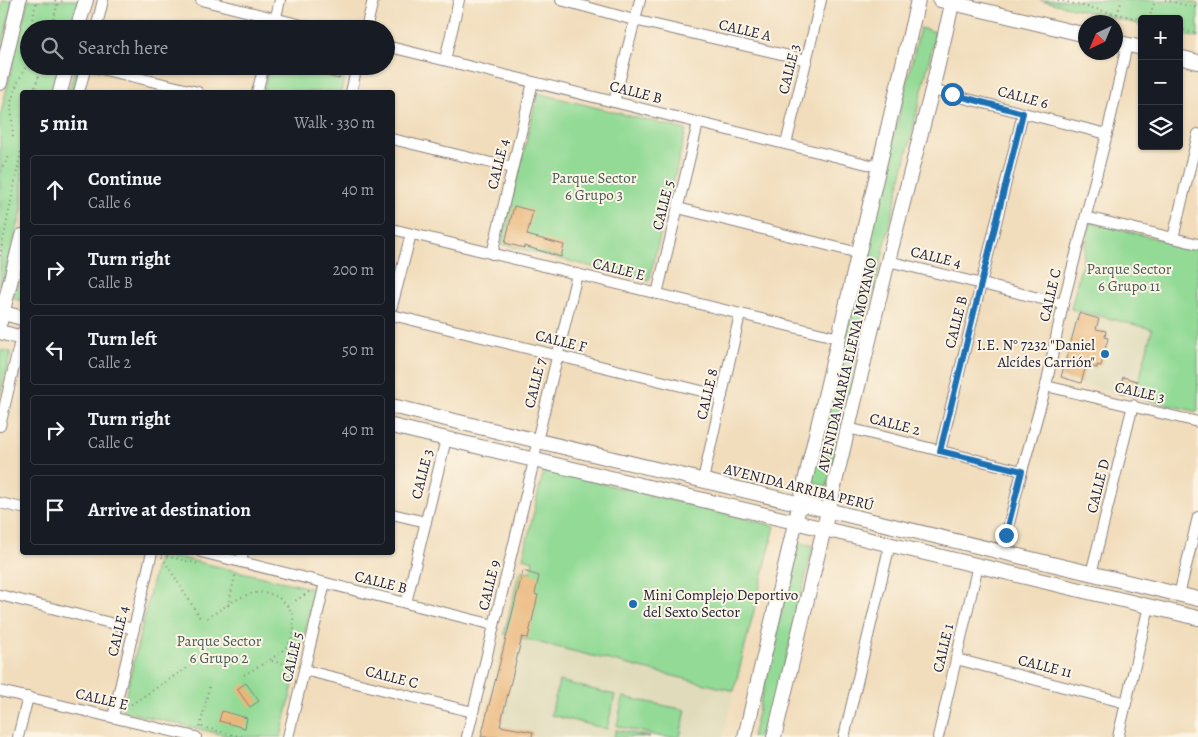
<!DOCTYPE html>
<html lang="en">
<head>
<meta charset="utf-8">
<style>
  :root { --surface:#171b24; --page:#20242c; --text:#f1f3f6; --muted:#9ea1a6; --line:#363941 }
  body { margin:0; font-family:Alegreya,serif; background:var(--page); color:var(--text) }
  .controls { position:absolute; right:15px; top:15px; display:grid; overflow:hidden; border-radius:5px; box-shadow:0 1px 4px #0004 }
  .controls button { width:45px; height:45px; display:grid; place-items:center; padding:0; border:0; border-bottom:1px solid var(--line); background:var(--surface); color:var(--text); font:25px sans-serif }
  .compass { position:absolute; left:1078px; top:15px; width:45px; height:45px; border-radius:50%; background:var(--surface); box-shadow:0 1px 4px #0004; rotate:224deg }
  .stop { position:absolute; width:15px; height:15px; margin:-11px; border:4px solid #1f6fb2; border-radius:50%; background:#fff }
  .stop.end { background:#1f6fb2; border-color:#fff; box-shadow:0 1px 5px #0008 }
  .list { margin:0; padding:0; list-style:none }
  h2 { display:flex; justify-content:space-between; align-items:center; height:65px; margin:0; padding:0 20px; font-size:21px }
  h2 small { font-size:16px; font-weight:400; color:var(--muted) }
  .list li { display:grid; grid-template-columns:32px 1fr auto; gap:15px; align-items:center; box-sizing:border-box; height:70px; margin:0 10px 10px; padding:0 10px; border:1px solid var(--line); border-radius:5px }
  .list b { display:block; font-size:19px; white-space:nowrap }
  .list p { margin:0; font-size:16px; white-space:nowrap; color:var(--muted) }
  .list em { font-size:16px; font-style:normal; color:var(--muted) }
  .icon { flex:none; width:28px; height:28px; fill:none; stroke:currentColor; stroke-width:2; stroke-linecap:round; stroke-linejoin:round }
  .map { position:relative; flex:none; width:1198px; height:737px; overflow:hidden }
  .search { position:absolute; background:var(--surface); box-shadow:0 1px 4px #0004; left:20px; top:20px; width:375px; height:55px; display:flex; align-items:center; gap:12px; box-sizing:border-box; padding:0 18px; border-radius:28px; color:var(--muted); font-size:19px }
  .panel { position:absolute; background:var(--surface); box-shadow:0 1px 4px #0004; left:20px; top:90px; width:375px; height:465px; border-radius:5px }
  .map>svg:first-child { display:block }
</style>
</head>
<body>
<div class="map">
<svg width="1198" height="737" viewBox="0 0 1198 737">
  <rect width="100%" height="100%" fill="#fcf5e5"/>
  <filter id="ink" filterUnits="userSpaceOnUse"><feTurbulence type="fractalNoise" baseFrequency=".02" numOctaves="2"/><feDisplacementMap in="SourceGraphic" scale="10" xChannelSelector="R" yChannelSelector="G"/><feConvolveMatrix kernelMatrix="1 2 1 2 8 2 1 2 1" color-interpolation-filters="sRGB"/></filter>
  <filter id="wash" filterUnits="userSpaceOnUse"><feTurbulence type="fractalNoise" baseFrequency=".0096" numOctaves="4" result="noise"/><feDisplacementMap in="SourceGraphic" scale="20" xChannelSelector="R" yChannelSelector="G"/><feGaussianBlur stdDeviation="1.12" result="paint"/><feColorMatrix in="noise" values="0 0 0 0 0 0 0 0 0 0 0 0 0 0 0 0 0 1.4 0 .05"/><feComposite in="paint" operator="in"/></filter>
  <g filter="url(#wash)">
    <rect width="100%" height="100%" fill="#f1ddbc"/>
    <!-- built -->
    <g fill="#e0dcbb">
      <path d="M1075,311L1151,330L1135,397L1059,379Z"/>
      <path d="M504,634L734,691L723,737H479Z"/>
    </g>
    <!-- green -->
    <g fill="#92da95" stroke="#5a7e68">
      <path d="M3,0H13L0,56V14Z"/>
      <path d="M28,0H80L72,29H29V66H62L54,92H22V210L0,293V117Z"/>
      <path d="M1040,0H1183L1198,4V38L1179,34V19H1142V25Z"/>
      <path d="M920,28L936,32L827,487L811,482Z"/>
      <path d="M76,66H80L74,92H68Z"/>
      <path d="M269,66H347L341,92H263Z"/>
      <path d="M538,93L686,130L649,281L501,244Z"/>
      <path d="M1091,222L1198,249V412L1135,397L1152,329L1071,309Z"/>
      <path d="M22,261V301L13,298Z"/>
      <path d="M1,350L11,352L0,397V354Z"/>
      <path d="M544,469L775,526L734,691L504,634L519,574H521L522,570L530,572L533,561L523,558Z"/>
      <path d="M798,542L813,546L767,737H752Z"/>
      <path d="M159,553L315,589L281,737H233L122,711Z"/>
      <path d="M559,681L615,695L607,729L551,715Z"/>
      <path d="M623,697L686,710L680,737H662L617,726Z"/>
      <path d="M616,730L650,737H614Z"/>
    </g>
    <g id="blocks">
      <!-- building -->
      <g fill="#eab578">
        <path d="M329,66H342L339,79L327,76Z"/>
        <path d="M514,206L533,211L527,235L564,245L561,257L524,246V248L505,243Z"/>
        <path d="M1079,313L1099,319L1096,329L1106,331L1105,337L1108,338L1101,366L1097,365V368L1086,366L1081,383L1061,377Z"/>
        <path d="M1123,377L1137,381L1133,396L1119,392Z"/>
        <path d="M523,571L539,576L535,594L538,595L528,638L522,637L500,726L533,732L532,737H481Z"/>
        <path d="M246,683L259,701L250,707L237,689Z"/>
        <path d="M222,711L247,718L245,728L219,721Z"/>
      </g>
    </g>
  </g>
  <g filter="url(#ink)">
    <use href="#blocks" fill-opacity="0" stroke="#8a807c" stroke-width="1"/>
    <g fill="none" stroke-linecap="round" stroke-linejoin="round">
      <defs>
        <g id="street">
          <path d="M201,0L318,29"/>
          <path d="M561,0L634,20L807,60"/>
          <path d="M96,29L103,0"/>
          <path d="M273,29L280,0"/>
          <path d="M366,29L373,0"/>
          <path d="M386,46L879,167"/>
          <path d="M445,60L459,0"/>
          <path d="M88,66L198,92"/>
          <path d="M932,90L1107,134"/>
          <path d="M79,92L86,66"/>
          <path d="M257,92L264,66"/>
          <path d="M351,92L357,66"/>
          <path d="M614,102L640,0"/>
          <path d="M392,139L512,168"/>
          <path d="M786,144L821,0"/>
          <path d="M678,208L859,253"/>
          <path d="M1086,217L1198,244"/>
          <path d="M392,229L839,338"/>
          <path d="M1173,238L1198,134"/>
          <path d="M492,254L533,82"/>
          <path d="M888,261L1063,304"/>
          <path d="M657,294L698,123"/>
          <path d="M392,306L411,234"/>
          <path d="M392,315L722,396"/>
          <path d="M1046,386L1198,422"/>
          <path d="M0,426L22,332"/>
          <path d="M848,428L1022,471"/>
          <path d="M940,451L1023,113"/>
          <path d="M703,480L740,314"/>
          <path d="M0,503L22,508"/>
          <path d="M392,514L426,522"/>
          <path d="M201,552L494,625"/>
          <path d="M1002,552L1022,471L1046,386L1063,304L1107,134L1127,45"/>
          <path d="M241,562L243,552"/>
          <path d="M1091,574L1133,405"/>
          <path d="M0,595L134,629"/>
          <path d="M1179,595L1198,517"/>
          <path d="M406,603L446,439"/>
          <path d="M956,659L1126,703"/>
          <path d="M304,670L473,712"/>
          <path d="M0,691L196,737"/>
          <path d="M113,717L152,552"/>
          <path d="M18,737L28,697"/>
          <path d="M288,737L325,583"/>
          <path d="M467,737L534,461L537,441L577,274"/>
          <path d="M844,737L890,544"/>
          <path d="M938,737L978,565"/>
          <path d="M1118,737L1149,606"/>
        </g>
        <g id="secondary">
          <path d="M940,0L1086,35"/>
          <path d="M77,29L86,0"/>
          <path d="M1116,42L1142,48"/>
          <path d="M1179,57L1198,62"/>
          <path d="M0,83L19,0"/>
          <path d="M60,92L67,66"/>
          <path d="M0,312L22,318"/>
          <path d="M0,322L22,236"/>
          <path d="M0,332L22,338"/>
          <path d="M392,406L1198,599"/>
          <path d="M392,426L1198,618"/>
          <path d="M745,737L918,0"/>
          <path d="M774,737L888,261L932,90L953,0"/>
        </g>
      </defs>
      <!-- street casing -->
      <use href="#street" stroke="#8a807c" stroke-width="12"/>
      <!-- secondary casing -->
      <use href="#secondary" stroke="#8a807c" stroke-width="16"/>
      <!-- path -->
      <g stroke="#8a807c" stroke-width="2" stroke-dasharray="1 4" stroke-linecap="butt">
        <path d="M55,0L57,6"/>
        <path d="M1058,0L1142,20"/>
        <path d="M1165,0L1198,8"/>
        <path d="M1117,14L1122,0"/>
        <path d="M1149,19L1155,0"/>
        <path d="M33,29L34,11L37,0"/>
        <path d="M51,29L57,6L63,0"/>
        <path d="M1179,29L1198,34"/>
        <path d="M34,92L41,66"/>
        <path d="M13,136L11,102L17,84L29,60"/>
        <path d="M0,171L10,155"/>
        <path d="M0,256L22,146"/>
        <path d="M162,555L199,564"/>
        <path d="M162,557L202,621"/>
        <path d="M228,606L236,572"/>
        <path d="M287,606L311,591"/>
        <path d="M207,618C220,610 240,595 255,593C270,590 287,600 292,614C295,624 295,635 289,643C281,656 255,668 242,676"/>
        <path d="M267,660L294,666"/>
        <path d="M127,707L190,666"/>
        <path d="M200,727L210,683"/>
        <path d="M202,727L242,737"/>
      </g>
      <!-- street -->
      <use href="#street" stroke="#fff" stroke-width="10"/>
      <!-- secondary -->
      <use href="#secondary" stroke="#fff" stroke-width="14"/>
    </g>
  </g>
  <g fill="none" stroke-linecap="round" stroke-linejoin="round" filter="url(#ink)">
    <!-- route -->
    <path stroke="#1f6fb2" stroke-width="6" d="M952,94L1023,113L940,451L1022,471L1006,535"/>
  </g>
  <!-- markers -->
  <g fill="#1f6fb2" stroke="#fcf5e5" stroke-width="2">
    <circle cx="1105" cy="354" r="5"/>
    <circle cx="633" cy="604" r="5"/>
  </g>
  <g text-anchor="middle" stroke-width="4" stroke-linejoin="round" paint-order="stroke">
    <!-- street labels -->
    <g font-size="15" fill="#22223b" stroke="#fcf5e5">
      <text transform="translate(745 30) rotate(13)" y="5">CALLE A</text>
      <text transform="translate(789 69) rotate(-76)" y="5">CALLE 3</text>
      <text transform="translate(636 92) rotate(14)" y="5">CALLE B</text>
      <text transform="translate(1023 97) rotate(15)" y="5">CALLE 6</text>
      <text transform="translate(498 164) rotate(-76)" y="5">CALLE 4</text>
      <text transform="translate(663 205) rotate(-76)" y="5">CALLE 5</text>
      <text transform="translate(936 257) rotate(14)" y="5">CALLE 4</text>
      <text transform="translate(619 269) rotate(14)" y="5">CALLE E</text>
      <text transform="translate(1050 295) rotate(-77)" y="5">CALLE C</text>
      <text transform="translate(956 322) rotate(-76)" y="5">CALLE B</text>
      <text transform="translate(561 341) rotate(14)" y="5">CALLE F</text>
      <text transform="translate(847 365) rotate(-77)" y="5">AVENIDA MARÍA ELENA MOYANO</text>
      <text transform="translate(535 383) rotate(-76)" y="5">CALLE 7</text>
      <text transform="translate(1140 392) rotate(13)" y="5">CALLE 3</text>
      <text transform="translate(707 394) rotate(-77)" y="5">CALLE 8</text>
      <text transform="translate(895 424) rotate(14)" y="5">CALLE 2</text>
      <text transform="translate(422 474) rotate(-76)" y="5">CALLE 3</text>
      <text transform="translate(1098 486) rotate(-76)" y="5">CALLE D</text>
      <text transform="translate(799 487) rotate(14)" y="5">AVENIDA ARRIBA PERÚ</text>
      <text transform="translate(381 582) rotate(14)" y="5">CALLE B</text>
      <text transform="translate(489 585) rotate(-76)" y="5">CALLE 9</text>
      <text transform="translate(118 631) rotate(-77)" y="5">CALLE 4</text>
      <text transform="translate(943 648) rotate(-77)" y="5">CALLE 1</text>
      <text transform="translate(292 657) rotate(-77)" y="5">CALLE 5</text>
      <text transform="translate(1045 666) rotate(14)" y="5">CALLE 11</text>
      <text transform="translate(392 677) rotate(14)" y="5">CALLE C</text>
      <text transform="translate(102 699) rotate(13)" y="5">CALLE E</text>
    </g>
    <!-- park labels -->
    <g font-size="15" fill="#445956" stroke="#fcf5e5">
      <text x="594" y="183">Parque Sector<tspan x="594" dy="17">6 Grupo 3</tspan></text>
      <text x="1129" y="274">Parque Sector<tspan x="1129" dy="17">6 Grupo 11</tspan></text>
      <text x="219" y="646">Parque Sector<tspan x="219" dy="17">6 Grupo 2</tspan></text>
    </g>
    <!-- poi labels -->
    <g font-size="15" fill="#22223b" stroke="#fcf5e5" text-anchor="end">
      <text x="1095" y="350">I.E. N° 7232 "Daniel<tspan x="1095" dy="17">Alcídes Carrión"</tspan></text>
      <text x="643" y="600" text-anchor="start">Mini Complejo Deportivo<tspan x="643" dy="17">del Sexto Sector</tspan></text>
    </g>
  </g>
</svg>
<div class="controls">
<button>+</button>
<button>−</button>
<button><svg class="icon" aria-label="layers" viewBox="0 0 24 24"><path d="M12 4l9 5-9 5-9-5zM3 14l9 5 9-5"/></svg></button>
</div>
<svg class="compass" viewBox="-18 -18 36 36"><path d="M0-13l5 13h-10z" fill="#e53935"/><path d="M0 13l5-13h-10z" fill="#9ea1a6"/></svg>
<div class="stop" style="left:952px;top:94px"></div>
<div class="stop end" style="left:1006px;top:535px"></div>
<div class="search"><svg class="icon" aria-label="search" viewBox="0 0 24 24"><circle cx="10" cy="10" r="6"/><path d="M15 15l6 6"/></svg>Search here</div>
<section class="panel">
<h2>5 min<small>Walk · 330 m</small></h2>
<ul class="list">
<li><svg class="icon" aria-label="ahead" viewBox="0 0 24 24"><path d="M12 20V5M6 11l6-6 6 6"/></svg><div><b>Continue</b><p>Calle 6</p></div><em>40 m</em></li>
<li><svg class="icon" aria-label="right" viewBox="0 0 24 24"><path d="M7 20v-9h11M14 6l5 5-5 5"/></svg><div><b>Turn right</b><p>Calle B</p></div><em>200 m</em></li>
<li><svg class="icon" aria-label="left" viewBox="0 0 24 24"><path d="M17 20v-9H6M10 6l-5 5 5 5"/></svg><div><b>Turn left</b><p>Calle 2</p></div><em>50 m</em></li>
<li><svg class="icon" aria-label="right" viewBox="0 0 24 24"><path d="M7 20v-9h11M14 6l5 5-5 5"/></svg><div><b>Turn right</b><p>Calle C</p></div><em>40 m</em></li>
<li><svg class="icon" aria-label="arrive" viewBox="0 0 24 24"><path d="M6 21V4h12l-3 4 3 4H6"/></svg><div><b>Arrive at destination</b></div></li>
</ul>
</section>
</div>
</body>
</html>
